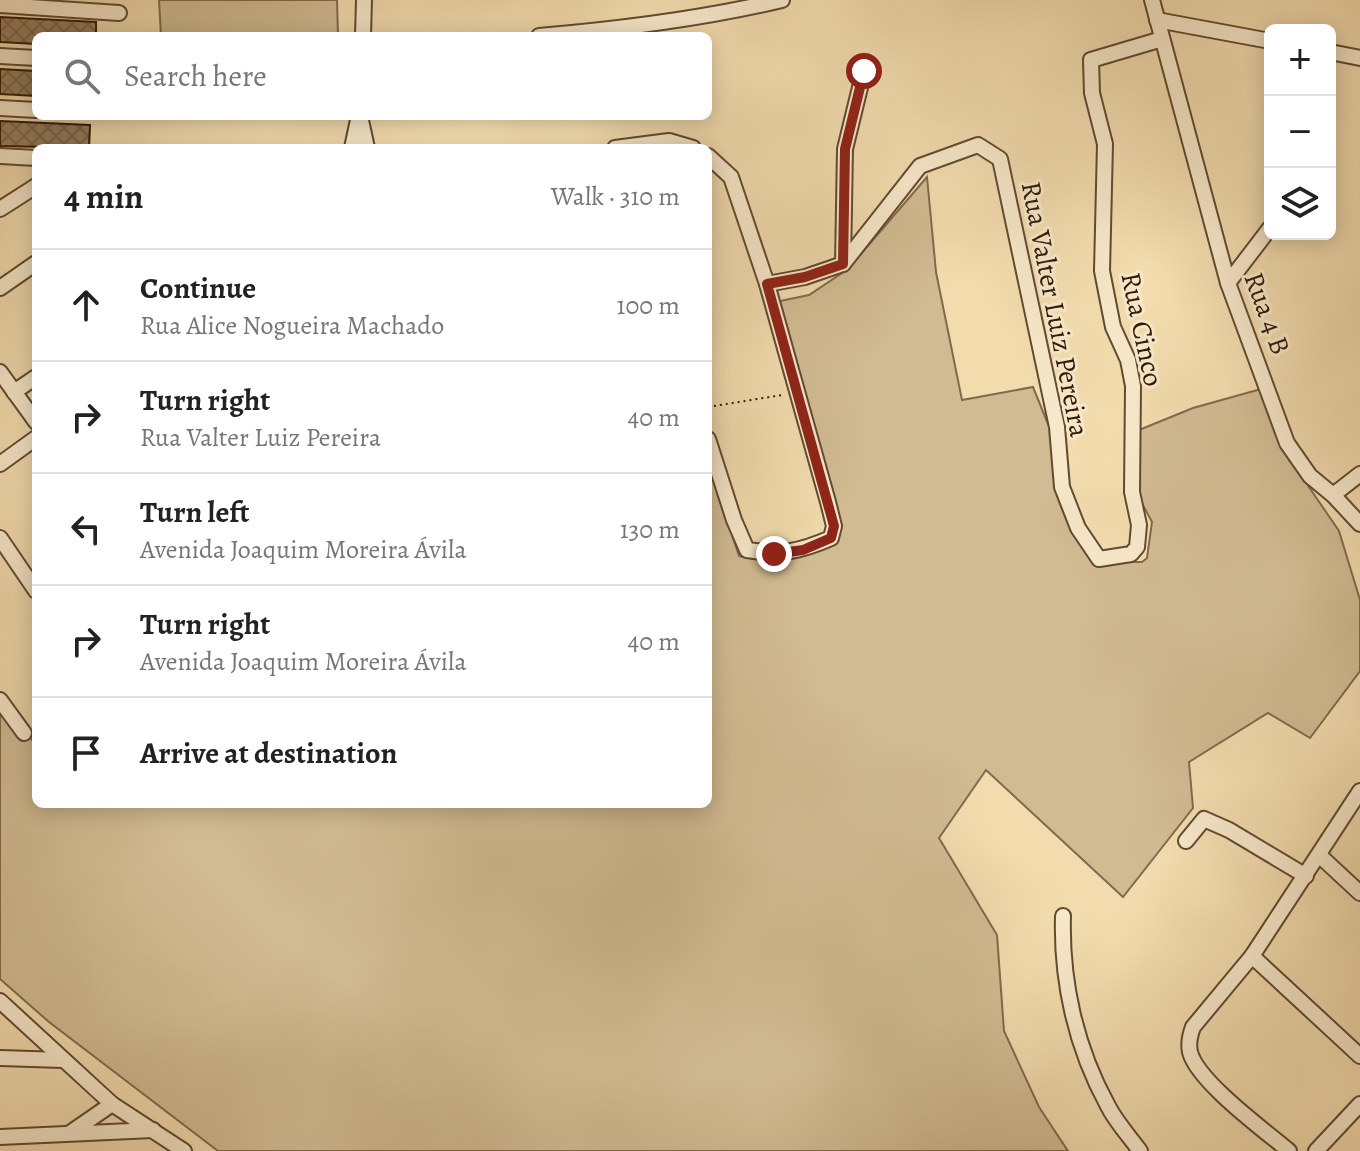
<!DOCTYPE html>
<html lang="en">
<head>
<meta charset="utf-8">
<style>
  :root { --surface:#fff; --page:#f2f2f2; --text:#222; --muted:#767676; --line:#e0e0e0 }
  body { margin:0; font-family:Alegreya,serif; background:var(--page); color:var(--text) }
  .controls { position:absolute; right:24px; top:24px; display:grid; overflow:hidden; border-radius:12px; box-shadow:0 4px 20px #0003 }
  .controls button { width:72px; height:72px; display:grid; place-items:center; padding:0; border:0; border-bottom:2px solid var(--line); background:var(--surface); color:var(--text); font:40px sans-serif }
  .stop { position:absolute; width:24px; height:24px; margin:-18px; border:6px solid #8f2418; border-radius:50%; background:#fff }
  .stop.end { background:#8f2418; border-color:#fff; box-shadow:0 2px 8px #0008 }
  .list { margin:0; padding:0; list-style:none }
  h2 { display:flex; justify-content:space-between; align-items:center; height:104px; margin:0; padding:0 32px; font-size:34px }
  h2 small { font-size:26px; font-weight:400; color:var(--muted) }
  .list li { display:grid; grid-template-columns:52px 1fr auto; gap:24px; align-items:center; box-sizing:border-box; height:112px; padding:0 32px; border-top:2px solid var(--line) }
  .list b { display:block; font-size:30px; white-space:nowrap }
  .list p { margin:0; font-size:26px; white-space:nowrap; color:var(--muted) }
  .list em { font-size:26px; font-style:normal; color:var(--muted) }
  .icon { flex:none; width:44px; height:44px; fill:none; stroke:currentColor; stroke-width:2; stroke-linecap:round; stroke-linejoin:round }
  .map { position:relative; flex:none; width:1360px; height:1151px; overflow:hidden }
  .search { position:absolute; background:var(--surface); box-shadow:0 4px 20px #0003; left:32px; top:32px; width:680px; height:88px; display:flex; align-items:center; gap:20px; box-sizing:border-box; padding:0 28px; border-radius:12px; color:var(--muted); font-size:30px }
  .panel { position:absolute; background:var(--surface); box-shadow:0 4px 20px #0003; left:32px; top:144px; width:680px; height:664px; border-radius:12px }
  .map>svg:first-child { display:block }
</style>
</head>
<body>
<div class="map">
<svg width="1360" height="1151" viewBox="0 0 1360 1151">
  <defs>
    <pattern id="building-cross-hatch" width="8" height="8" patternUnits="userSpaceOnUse" patternTransform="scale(2)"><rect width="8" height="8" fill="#957f5f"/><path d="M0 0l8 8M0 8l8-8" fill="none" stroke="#7a674d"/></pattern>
  </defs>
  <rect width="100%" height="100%" fill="#f2dcae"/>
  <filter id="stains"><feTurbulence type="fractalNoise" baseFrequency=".0025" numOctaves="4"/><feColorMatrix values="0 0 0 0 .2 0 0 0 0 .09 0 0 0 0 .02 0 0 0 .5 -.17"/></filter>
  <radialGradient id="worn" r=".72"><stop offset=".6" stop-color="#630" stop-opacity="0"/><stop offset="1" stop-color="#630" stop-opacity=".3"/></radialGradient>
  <!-- grass -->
  <g fill="#d1bb92" stroke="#816a4e" stroke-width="2">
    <path d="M159,0H337L338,36H161Z"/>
    <path d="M927,177L936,272L962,400L1033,387L1050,429L1056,490L1073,532L1094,562H1142L1147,558L1152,522L1136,492L1139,430L1193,408L1261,389L1281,446L1339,531L1360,600V671L1310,738L1268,713L1189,762L1193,808L1123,897L986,770L939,838L997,935L1004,1031L1039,1107L1068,1151H218L49,1022L0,979V700L36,745V804H708V463L739,556C781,566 798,560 836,542L841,525L780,301L809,295L848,269Z"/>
  </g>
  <!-- building -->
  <g fill="url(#building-cross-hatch)" stroke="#311a09" stroke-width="2">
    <path d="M0,17L96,22V33H91V36H36V44L0,42Z"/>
    <path d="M0,69L36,71V96L0,94Z"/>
    <path d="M0,121L90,125L89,148L0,146Z"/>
  </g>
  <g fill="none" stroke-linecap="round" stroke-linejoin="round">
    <defs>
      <g id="street">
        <path d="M1152,0L1228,283L1287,443L1310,476L1333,495L1360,524"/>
        <path d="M0,5L119,13"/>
        <path d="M1157,20L1270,41"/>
        <path d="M363,36L364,0"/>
        <path d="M539,36C621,29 702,19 782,0"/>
        <path d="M1330,52L1360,58"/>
        <path d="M0,56L36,58"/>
        <path d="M0,108L36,110"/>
        <path d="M360,116L367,148"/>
        <path d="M352,148L358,120"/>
        <path d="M615,148L669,141L693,148"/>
        <path d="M0,156L36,158"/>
        <path d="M708,156L731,177L767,284L828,502L834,526L831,538C799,552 781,555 747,550L734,520L708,439"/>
        <path d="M0,209L36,186"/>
        <path d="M843,264L845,149L864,71"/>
        <path d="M1228,283L1270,228"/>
        <path d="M767,284L805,277L843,264L920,166L978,145L1000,159L1057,427L1062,487L1078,528L1099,559L1131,554L1137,547L1139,525L1132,492L1133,386L1128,360L1113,327L1102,271L1105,144L1092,93L1091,60L1162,39"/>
        <path d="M0,288L36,263"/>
        <path d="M0,372L36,422"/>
        <path d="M14,392L36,377"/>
        <path d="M0,464L36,438"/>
        <path d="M1333,495L1360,474"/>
        <path d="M0,538L36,591"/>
        <path d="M0,700L24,733"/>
        <path d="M1186,841L1204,819L1229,830L1306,876"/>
        <path d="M1319,855L1360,893"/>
        <path d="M1063,916C1061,982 1076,1048 1108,1106C1116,1122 1129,1136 1140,1151"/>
        <path d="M1252,956L1360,1056"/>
        <path d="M0,1001L112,1104L184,1151"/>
        <path d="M0,1058L63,1060"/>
        <path d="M70,1133L112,1104"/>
        <path d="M0,1137L153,1130"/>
        <path d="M1289,1151C1264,1130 1197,1081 1190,1052C1188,1043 1190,1035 1193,1027L1252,956L1360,791"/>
        <path d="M1316,1151L1360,1104"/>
      </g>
    </defs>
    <!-- street casing -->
    <use href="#street" stroke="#614a32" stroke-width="18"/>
    <!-- path -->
    <path stroke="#311a09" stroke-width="2" stroke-dasharray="2 4" stroke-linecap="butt" d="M708,407L782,395"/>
    <!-- street -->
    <use href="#street" stroke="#f7e8ca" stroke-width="14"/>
  </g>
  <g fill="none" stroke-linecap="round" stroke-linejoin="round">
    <!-- route -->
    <path stroke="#8f2418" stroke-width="10" d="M774,554L803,550L831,538L834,526L767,284L805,277L843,264L845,149L864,71"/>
  </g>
  <g text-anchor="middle" stroke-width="6" stroke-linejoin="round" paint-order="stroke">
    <!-- street labels -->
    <g font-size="28" fill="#311a09" stroke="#f7e8ca">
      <text transform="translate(1056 309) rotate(79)" y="10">Rua Valter Luiz Pereira</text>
      <text transform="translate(1268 313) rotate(70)" y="10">Rua 4 B</text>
      <text transform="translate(1143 329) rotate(78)" y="10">Rua Cinco</text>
    </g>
  </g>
  <rect width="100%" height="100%" filter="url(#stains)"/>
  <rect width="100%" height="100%" fill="url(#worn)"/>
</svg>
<div class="controls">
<button>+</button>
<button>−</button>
<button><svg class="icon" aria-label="layers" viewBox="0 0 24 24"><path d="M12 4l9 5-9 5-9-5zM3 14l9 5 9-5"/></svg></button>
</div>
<div class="stop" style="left:864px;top:71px"></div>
<div class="stop end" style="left:774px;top:554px"></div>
<div class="search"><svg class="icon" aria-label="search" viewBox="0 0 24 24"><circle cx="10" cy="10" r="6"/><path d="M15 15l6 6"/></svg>Search here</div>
<section class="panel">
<h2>4 min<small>Walk · 310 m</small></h2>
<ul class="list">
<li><svg class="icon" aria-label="ahead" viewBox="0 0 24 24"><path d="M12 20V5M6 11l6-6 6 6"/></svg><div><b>Continue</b><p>Rua Alice Nogueira Machado</p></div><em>100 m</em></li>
<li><svg class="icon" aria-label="right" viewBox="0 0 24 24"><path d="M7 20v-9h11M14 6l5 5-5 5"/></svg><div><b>Turn right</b><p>Rua Valter Luiz Pereira</p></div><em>40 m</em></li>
<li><svg class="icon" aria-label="left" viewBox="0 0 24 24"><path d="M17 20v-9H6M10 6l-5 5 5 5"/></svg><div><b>Turn left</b><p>Avenida Joaquim Moreira Ávila</p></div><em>130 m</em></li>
<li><svg class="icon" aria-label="right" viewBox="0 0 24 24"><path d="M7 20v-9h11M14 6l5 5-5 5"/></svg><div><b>Turn right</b><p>Avenida Joaquim Moreira Ávila</p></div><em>40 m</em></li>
<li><svg class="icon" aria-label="arrive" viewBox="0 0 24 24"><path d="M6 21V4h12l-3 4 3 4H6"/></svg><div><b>Arrive at destination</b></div></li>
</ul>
</section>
</div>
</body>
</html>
